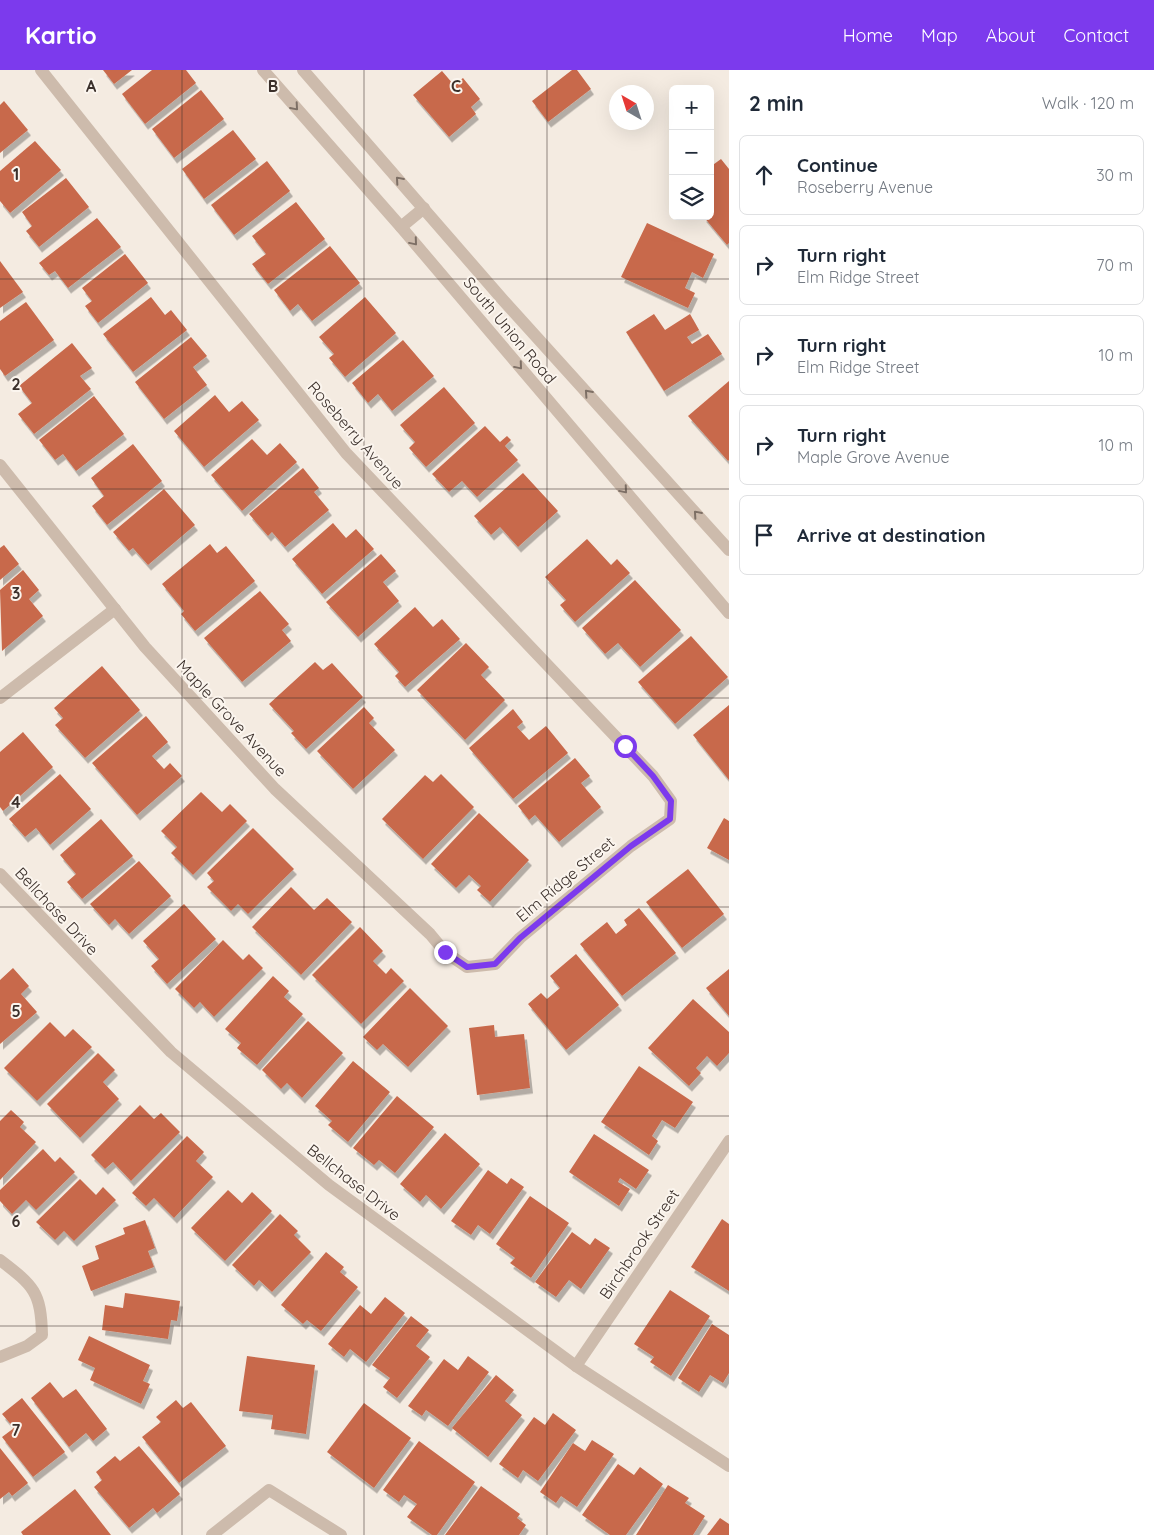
<!DOCTYPE html>
<html lang="en">
<head>
<meta charset="utf-8">
<style>
  :root { --surface:#fff; --page:#f6f6f7; --text:#1f2937; --muted:#747a83; --line:#e0e1e3; --accent:#7c3aed }
  body { margin:0; font-family:Quicksand,sans-serif; background:var(--page); color:var(--text) }
  .controls { position:absolute; right:15px; top:15px; display:grid; overflow:hidden; border-radius:8px; box-shadow:0 5px 20px #0002 }
  .controls button { width:45px; height:45px; display:grid; place-items:center; padding:0; border:0; border-bottom:1px solid var(--line); background:var(--surface); color:var(--text); font:25px sans-serif }
  .compass { position:absolute; left:609px; top:15px; width:45px; height:45px; border-radius:50%; background:var(--surface); box-shadow:0 5px 20px #0002; rotate:321deg }
  .stop { position:absolute; width:15px; height:15px; margin:-11px; border:4px solid #7c3aed; border-radius:50%; background:#fff }
  .stop.end { background:#7c3aed; border-color:#fff; box-shadow:0 1px 5px #0008 }
  .list { margin:0; padding:0; list-style:none }
  h2 { display:flex; justify-content:space-between; align-items:center; height:65px; margin:0; padding:0 20px; font-size:21px }
  h2 small { font-size:16px; font-weight:400; color:var(--muted) }
  .list li { display:grid; grid-template-columns:32px 1fr auto; gap:15px; align-items:center; box-sizing:border-box; height:80px; margin:0 10px 10px; padding:0 10px; border:1px solid var(--line); border-radius:8px }
  .list b { display:block; font-size:19px; white-space:nowrap }
  .list p { margin:0; font-size:16px; white-space:nowrap; color:var(--muted) }
  .list em { font-size:16px; font-style:normal; color:var(--muted) }
  .icon { flex:none; width:28px; height:28px; fill:none; stroke:currentColor; stroke-width:2; stroke-linecap:round; stroke-linejoin:round }
  .map { position:relative; flex:none; width:729px; height:1465px; overflow:hidden }
  header { display:flex; align-items:center; gap:30px; box-sizing:border-box; height:70px; padding:0 25px; background:var(--accent); color:#fff }
  header strong { font-size:24px }
  nav { display:flex; gap:28px; margin-inline-start:auto; font-size:18px }
  main { display:flex }
  aside { flex:1; background:var(--surface) }
  .map>svg:first-child { display:block }
</style>
</head>
<body>
<header>
<strong>Kartio</strong>
<nav><a>Home</a><a>Map</a><a>About</a><a>Contact</a></nav>
</header>
<main>
<div class="map">
<svg width="729" height="1465" viewBox="0 0 729 1465">
  <defs>
    <filter id="shadow"><feDropShadow dx="3" dy="5.5" stdDeviation="0" flood-color="#0004"/></filter>
  </defs>
  <rect width="100%" height="100%" fill="#f4ebe1"/>
  <!-- building -->
  <g fill="#c8694b" filter="url(#shadow)">
    <path d="M103,0H132L114,14Z"/>
    <path d="M152,0H186L196,13L145,54L122,24Z"/>
    <path d="M572,0H577L591,19L548,52L532,31Z"/>
    <path d="M442,1L454,15L463,8L480,29L471,37L476,44L449,67L413,25Z"/>
    <path d="M201,20L224,49L174,88L152,59Z"/>
    <path d="M4,31L28,60L0,83V35Z"/>
    <path d="M233,60L256,89L204,129L182,99Z"/>
    <path d="M35,71L61,100L10,143L0,131V101Z"/>
    <path d="M721,89L729,99V173L727,175L703,146H710V97Z"/>
    <path d="M267,91L290,121L234,165L211,135Z"/>
    <path d="M66,108L89,137L39,177L26,161L32,156L22,142Z"/>
    <path d="M296,132L325,169L268,214L252,194L266,184L252,166Z"/>
    <path d="M97,148L121,177L68,218L55,201L49,205L39,193Z"/>
    <path d="M647,153L714,184L703,208L692,202L685,218L695,223L688,238L621,207Z"/>
    <path d="M330,176L360,213L312,251L298,234L290,241L274,220Z"/>
    <path d="M125,184L148,213L98,253L85,236L92,231L82,218Z"/>
    <path d="M0,191L23,222L0,238Z"/>
    <path d="M151,227L165,245L171,240L187,260L133,302L103,264Z"/>
    <path d="M365,227L396,263L345,307L329,288L334,284L319,267Z"/>
    <path d="M26,232L54,270L5,306L0,299V251Z"/>
    <path d="M654,244L665,260L690,244L699,260L687,267L692,274L708,264L722,284L664,321L626,262Z"/>
    <path d="M191,267L207,286L193,297L207,315L164,349L135,312Z"/>
    <path d="M403,270L434,306L392,341L378,324L368,333L352,313Z"/>
    <path d="M72,273L92,298L80,306L91,319L34,364L18,344L32,333L19,316Z"/>
    <path d="M729,311V390L728,391L688,346Z"/>
    <path d="M444,317L475,353L426,397L409,378L415,372L400,355Z"/>
    <path d="M215,325L229,342L242,331L259,350L204,397L174,361Z"/>
    <path d="M94,326L124,364L76,401L63,384L55,390L39,370Z"/>
    <path d="M485,356L500,372L507,366L511,370L505,376L518,390L477,427L462,411L449,422L432,404Z"/>
    <path d="M252,369L267,385L280,373L297,392L242,441L211,405Z"/>
    <path d="M133,374L162,411L107,455L92,436L104,426L91,408Z"/>
    <path d="M303,398L319,418L314,422L329,440L285,477L272,462L268,466L249,444Z"/>
    <path d="M523,403L558,441L518,477L500,457L491,465L474,446Z"/>
    <path d="M164,419L195,455L148,495L133,478L129,481L113,462Z"/>
    <path d="M333,453L346,468L356,459L374,479L322,524L292,489Z"/>
    <path d="M587,469L611,495L617,489L630,503L575,552L560,535L566,530L545,507Z"/>
    <path d="M210,474L217,483L226,476L255,511L195,561L181,544L184,541L162,514Z"/>
    <path d="M4,475L19,494L0,510V478Z"/>
    <path d="M381,484L396,501L383,512L399,531L358,567L326,532Z"/>
    <path d="M23,500L39,520L29,529L43,546L2,581L0,520Z"/>
    <path d="M635,510L681,560L640,597L618,573L605,584L582,558Z"/>
    <path d="M260,521L289,554L282,560L291,571L242,612L204,568Z"/>
    <path d="M415,537L433,557L442,549L460,569L405,617L395,606L399,602L374,574Z"/>
    <path d="M691,566L728,607L675,654L638,612Z"/>
    <path d="M466,573L489,597L481,605L505,630L465,670L417,620Z"/>
    <path d="M315,592L323,600L332,593L363,627L306,679L291,663L294,661L269,634Z"/>
    <path d="M102,596L140,640L85,688L55,655L63,648L54,638Z"/>
    <path d="M729,635V710L693,665Z"/>
    <path d="M364,637L374,648L369,653L395,680L353,719L317,681Z"/>
    <path d="M513,639L523,652L517,657L529,670L546,656L568,683L513,729L469,678Z"/>
    <path d="M146,646L168,672L152,686L164,699L170,693L182,706L137,745L92,693Z"/>
    <path d="M23,662L53,697L3,741L0,737V682Z"/>
    <path d="M575,688L590,706L581,713L601,737L559,772L535,745L529,750L518,736Z"/>
    <path d="M60,704L91,739L50,775L36,758L25,767L9,749Z"/>
    <path d="M441,704L474,737L423,789L382,749L425,705L433,712Z"/>
    <path d="M201,722L222,742L230,734L247,751L193,805L171,783L177,777L161,761Z"/>
    <path d="M479,743L529,790L490,832L477,820L481,816L469,805L456,818L431,794Z"/>
    <path d="M724,748L729,751V790L707,778Z"/>
    <path d="M101,749L133,786L82,829L67,812L76,804L60,785Z"/>
    <path d="M253,758L294,799L248,844L238,834L231,841L207,817L214,811L207,803Z"/>
    <path d="M139,791L171,826L129,864L115,849L109,855L90,834Z"/>
    <path d="M688,799L724,844L682,878L646,832Z"/>
    <path d="M291,817L314,840L327,828L352,852L301,905L252,857Z"/>
    <path d="M184,834L216,869L167,914L151,896L159,889L143,871Z"/>
    <path d="M639,838L676,883L622,926L580,874L607,852L616,864L627,855L624,850Z"/>
    <path d="M360,857L383,881L373,891L386,904L391,898L404,911L361,954L312,905Z"/>
    <path d="M223,870L243,890L249,884L263,898L214,947L200,932L194,938L175,919Z"/>
    <path d="M576,884L619,935L566,980L528,934L541,923L547,929L560,918L550,906Z"/>
    <path d="M13,898L29,916L21,924L37,942L0,974V910Z"/>
    <path d="M729,899V946L706,918Z"/>
    <path d="M273,906L289,921L284,927L303,944L257,995L237,978L241,973L225,959Z"/>
    <path d="M410,918L448,956L408,997L383,974L377,980L363,967Z"/>
    <path d="M693,929L729,962V983L717,996L707,986L696,998L701,1003L689,1016L648,978Z"/>
    <path d="M308,951L343,983L302,1028L287,1013L281,1019L262,1000Z"/>
    <path d="M50,952L65,967L73,959L92,977L37,1031L4,998Z"/>
    <path d="M494,955L495,967L524,964L530,1018L477,1025L469,958Z"/>
    <path d="M98,983L115,1000L103,1012L119,1029L80,1068L47,1034Z"/>
    <path d="M353,991L390,1022L348,1072L328,1055L332,1051L315,1036Z"/>
    <path d="M639,996L693,1032L675,1058L662,1050L652,1066L658,1071L649,1085L601,1052Z"/>
    <path d="M397,1026L434,1057L395,1103L379,1090L374,1095L353,1078Z"/>
    <path d="M140,1035L154,1049L161,1043L180,1062L131,1111L113,1092L105,1099L91,1085Z"/>
    <path d="M11,1040L24,1052L20,1057L36,1072L0,1110V1051Z"/>
    <path d="M445,1063L480,1094L441,1139L426,1125L420,1132L400,1114Z"/>
    <path d="M594,1064L649,1100L636,1119L620,1108L618,1112L630,1119L619,1136L569,1102Z"/>
    <path d="M187,1066L204,1082L196,1091L213,1107L174,1148L154,1128L146,1136L132,1123Z"/>
    <path d="M43,1079L55,1092L60,1087L75,1102L36,1140L26,1130L12,1144L0,1131V1120Z"/>
    <path d="M488,1100L507,1114L511,1108L524,1117L490,1164L478,1155L471,1165L451,1151Z"/>
    <path d="M80,1109L96,1125L103,1117L116,1130L74,1171L64,1161L55,1170L36,1152Z"/>
    <path d="M228,1120L242,1133L252,1122L272,1141L225,1191L191,1158Z"/>
    <path d="M530,1126L569,1153L531,1208L510,1193L515,1188L496,1174Z"/>
    <path d="M280,1144L298,1161L294,1165L311,1182L272,1222L259,1210L254,1216L232,1195Z"/>
    <path d="M722,1149L729,1154V1221L691,1197Z"/>
    <path d="M145,1150L155,1178L148,1181L154,1197L91,1221L82,1196L99,1189L95,1176L125,1164L123,1158Z"/>
    <path d="M572,1162L590,1175L595,1168L610,1178L581,1219L569,1210L556,1227L535,1212Z"/>
    <path d="M326,1182L344,1197L340,1202L358,1217L321,1261L307,1250L303,1254L281,1235Z"/>
    <path d="M670,1220L710,1246L671,1306L650,1292L654,1287L634,1274Z"/>
    <path d="M125,1223L180,1231L177,1251L171,1250L168,1269L102,1260L105,1235L123,1238Z"/>
    <path d="M385,1227L405,1243L366,1292L350,1279L344,1287L328,1274L360,1235L371,1244Z"/>
    <path d="M411,1246L429,1260L416,1276L430,1287L397,1328L383,1317L390,1308L372,1295Z"/>
    <path d="M712,1254L729,1265V1303L723,1313L710,1305L699,1322L678,1308Z"/>
    <path d="M89,1266L150,1295L143,1311L150,1314L141,1334L90,1310L95,1298L78,1290Z"/>
    <path d="M247,1286L315,1295L306,1364L271,1359L273,1345L239,1341Z"/>
    <path d="M468,1286L489,1302L448,1356L426,1340L422,1346L408,1336L444,1289L458,1300Z"/>
    <path d="M496,1305L514,1320L505,1331L522,1345L488,1387L452,1358Z"/>
    <path d="M50,1312L63,1328L76,1319L107,1359L93,1371L86,1363L69,1377L31,1328Z"/>
    <path d="M22,1328L65,1382L33,1407L2,1367L14,1358L2,1344Z"/>
    <path d="M176,1330L183,1338L191,1332L226,1376L179,1413L142,1367L161,1352L156,1347Z"/>
    <path d="M364,1333L411,1368L374,1418L327,1382Z"/>
    <path d="M553,1343L576,1360L538,1411L523,1400L518,1408L499,1394L534,1347L545,1355Z"/>
    <path d="M592,1370L614,1384L577,1437L561,1426L556,1433L540,1422L573,1373L585,1381Z"/>
    <path d="M419,1371L475,1412L437,1465H432L407,1447L417,1434L404,1425L399,1432L383,1420Z"/>
    <path d="M139,1376L180,1424L157,1443L153,1438L129,1458L94,1417L102,1410L96,1402L115,1386L120,1391Z"/>
    <path d="M0,1378L28,1413L12,1426L9,1422L0,1429Z"/>
    <path d="M618,1394L634,1405L640,1397L663,1414L626,1465H610L582,1445Z"/>
    <path d="M668,1415L689,1428L685,1433L705,1446L693,1465H636Z"/>
    <path d="M481,1416L520,1444L517,1448L526,1455L519,1465H445Z"/>
    <path d="M75,1419L111,1465H23L21,1462Z"/>
    <path d="M720,1448L729,1454V1465H707Z"/>
  </g>
  <g fill="none" stroke-linecap="round" stroke-linejoin="round">
    <!-- minor -->
    <g stroke="#cdbbac" stroke-width="12">
      <path d="M263,0L401,157L729,543"/>
      <path d="M303,0L503,230L729,480"/>
      <path d="M401,157L424,138"/>
      <path d="M0,395L145,577L275,719L430,864L445,882L467,897L495,894L520,868L631,776L670,749L671,731L653,706L346,383L41,0"/>
      <path d="M0,628L115,539"/>
      <path d="M0,804L171,982L329,1115L576,1296L729,1396"/>
      <path d="M0,1190C34,1216 41,1222 42,1265L27,1276L0,1287"/>
      <path d="M576,1296L729,1071"/>
      <path d="M212,1465L269,1420L341,1465"/>
    </g>
  </g>
  <!-- one-way arrows -->
  <defs><path id="oneway-chevron" d="M-2-3.5L2.5 0L-2 3.5" fill="none" stroke-width="1.6" stroke-linecap="round" stroke-linejoin="round" transform="scale(1.25)"/></defs>
  <g stroke="#7d6f65">
    <use href="#oneway-chevron" transform="translate(295 37) rotate(49)"/>
    <use href="#oneway-chevron" transform="translate(399 110) rotate(-131)"/>
    <use href="#oneway-chevron" transform="translate(414 172) rotate(50)"/>
    <use href="#oneway-chevron" transform="translate(519 296) rotate(50)"/>
    <use href="#oneway-chevron" transform="translate(588 323) rotate(-132)"/>
    <use href="#oneway-chevron" transform="translate(624 420) rotate(50)"/>
    <use href="#oneway-chevron" transform="translate(697 444) rotate(-131)"/>
  </g>
  <g fill="none" stroke-linecap="round" stroke-linejoin="round">
    <!-- route -->
    <path stroke="#7c3aed" stroke-width="6" d="M445,882L467,897L495,894L520,868L631,776L670,749L671,731L653,706L625,676"/>
  </g>
  <!-- grid -->
  <path fill="none" stroke="#3b302b" stroke-width="1" stroke-opacity="0.55" d="M182,0V1465M364,0V1465M547,0V1465M0,209H729M0,419H729M0,628H729M0,837H729M0,1046H729M0,1256H729"/>
  <g text-anchor="middle" stroke-width="4" stroke-linejoin="round" paint-order="stroke">
    <!-- street labels -->
    <g font-size="16" fill="#3b302b" stroke="#fbf5ee">
      <text transform="translate(510 260) rotate(50)" y="6">South Union Road</text>
      <text transform="translate(356 365) rotate(49)" y="6">Roseberry Avenue</text>
      <text transform="translate(232 648) rotate(47)" y="6">Maple Grove Avenue</text>
      <text transform="translate(565 809) rotate(-40)" y="6">Elm Ridge Street</text>
      <text transform="translate(57 841) rotate(47)" y="6">Bellchase Drive</text>
      <text transform="translate(354 1112) rotate(38)" y="6">Bellchase Drive</text>
      <text transform="translate(639 1174) rotate(-56)" y="6">Birchbrook Street</text>
    </g>
  </g>
  <g font-size="16" text-anchor="middle" font-weight="bold" fill="#3b302b" stroke="#fbf5ee" stroke-width="4" stroke-linejoin="round" paint-order="stroke">
    <text x="91" y="22">A</text>
    <text x="273" y="22">B</text>
    <text x="456" y="22">C</text>
    <text x="16" y="110">1</text>
    <text x="16" y="320">2</text>
    <text x="16" y="529">3</text>
    <text x="16" y="738">4</text>
    <text x="16" y="947">5</text>
    <text x="16" y="1157">6</text>
    <text x="16" y="1366">7</text>
  </g>
</svg>
<div class="controls">
<button>+</button>
<button>−</button>
<button><svg class="icon" aria-label="layers" viewBox="0 0 24 24"><path d="M12 4l9 5-9 5-9-5zM3 14l9 5 9-5"/></svg></button>
</div>
<svg class="compass" viewBox="-18 -18 36 36"><path d="M0-13l5 13h-10z" fill="#e53935"/><path d="M0 13l5-13h-10z" fill="#747a83"/></svg>
<div class="stop" style="left:625px;top:676px"></div>
<div class="stop end" style="left:445px;top:882px"></div>
</div>
<aside>
<h2>2 min<small>Walk · 120 m</small></h2>
<ul class="list">
<li><svg class="icon" aria-label="ahead" viewBox="0 0 24 24"><path d="M12 20V5M6 11l6-6 6 6"/></svg><div><b>Continue</b><p>Roseberry Avenue</p></div><em>30 m</em></li>
<li><svg class="icon" aria-label="right" viewBox="0 0 24 24"><path d="M7 20v-9h11M14 6l5 5-5 5"/></svg><div><b>Turn right</b><p>Elm Ridge Street</p></div><em>70 m</em></li>
<li><svg class="icon" aria-label="right" viewBox="0 0 24 24"><path d="M7 20v-9h11M14 6l5 5-5 5"/></svg><div><b>Turn right</b><p>Elm Ridge Street</p></div><em>10 m</em></li>
<li><svg class="icon" aria-label="right" viewBox="0 0 24 24"><path d="M7 20v-9h11M14 6l5 5-5 5"/></svg><div><b>Turn right</b><p>Maple Grove Avenue</p></div><em>10 m</em></li>
<li><svg class="icon" aria-label="arrive" viewBox="0 0 24 24"><path d="M6 21V4h12l-3 4 3 4H6"/></svg><div><b>Arrive at destination</b></div></li>
</ul>
</aside>
</main>
</body>
</html>
